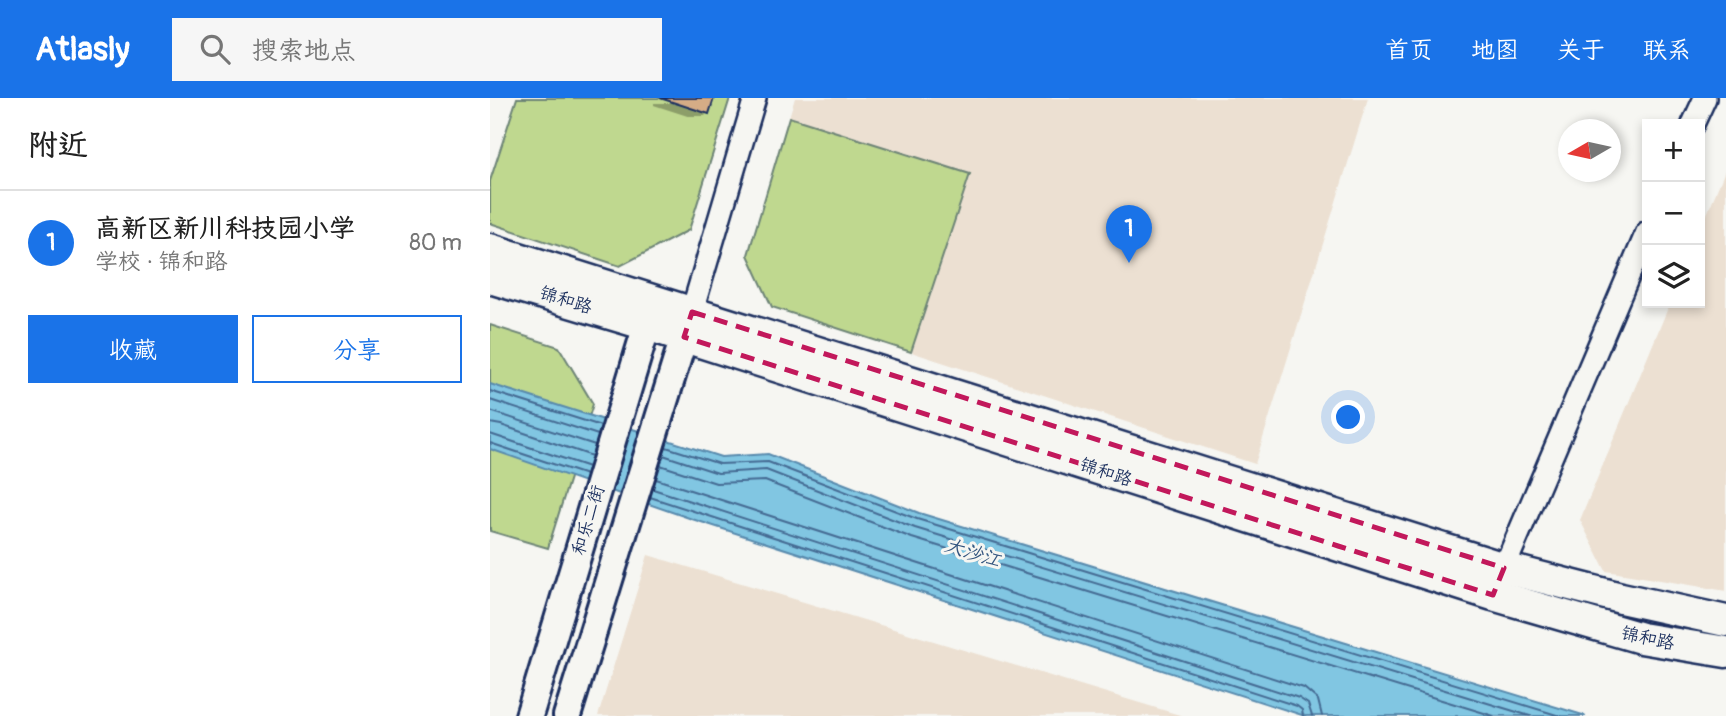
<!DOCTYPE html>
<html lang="zh">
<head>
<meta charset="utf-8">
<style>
  :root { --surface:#fff; --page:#f6f6f6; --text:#222; --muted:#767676; --line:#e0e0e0; --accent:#1a73e8 }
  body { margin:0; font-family:Pangolin,"LXGW WenKai TC",sans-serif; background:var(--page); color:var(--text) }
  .controls { position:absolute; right:21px; top:21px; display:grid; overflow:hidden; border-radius:0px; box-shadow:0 4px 10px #0003 }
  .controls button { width:63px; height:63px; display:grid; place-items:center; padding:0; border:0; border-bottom:2px solid var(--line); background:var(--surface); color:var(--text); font:35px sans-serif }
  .compass { position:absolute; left:1068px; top:21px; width:63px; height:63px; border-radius:50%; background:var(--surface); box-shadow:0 4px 10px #0003; rotate:261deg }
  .you { position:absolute; left:859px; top:320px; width:24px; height:24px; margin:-18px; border:5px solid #fff; border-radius:50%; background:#1a73e8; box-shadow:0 0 0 10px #1a73e833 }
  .badge { display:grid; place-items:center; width:46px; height:46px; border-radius:50%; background:var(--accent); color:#fff; font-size:23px; font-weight:700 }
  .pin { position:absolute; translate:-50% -58px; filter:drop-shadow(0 2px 4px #0008) }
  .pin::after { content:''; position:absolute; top:37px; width:24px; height:21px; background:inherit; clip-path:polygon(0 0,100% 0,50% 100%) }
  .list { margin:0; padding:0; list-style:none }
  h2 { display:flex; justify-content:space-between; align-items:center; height:91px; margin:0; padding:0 28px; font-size:30px }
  h2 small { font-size:23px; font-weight:400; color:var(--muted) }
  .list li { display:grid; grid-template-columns:46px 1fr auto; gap:21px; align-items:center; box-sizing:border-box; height:105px; padding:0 28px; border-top:2px solid var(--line) }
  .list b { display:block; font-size:26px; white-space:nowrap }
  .list p { margin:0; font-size:23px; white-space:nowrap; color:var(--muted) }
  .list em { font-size:23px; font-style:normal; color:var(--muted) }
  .actions { display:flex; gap:14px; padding:21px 28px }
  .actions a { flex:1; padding:16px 0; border:2px solid var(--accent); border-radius:0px; text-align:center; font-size:24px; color:var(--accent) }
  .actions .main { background:var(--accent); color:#fff }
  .icon { flex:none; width:38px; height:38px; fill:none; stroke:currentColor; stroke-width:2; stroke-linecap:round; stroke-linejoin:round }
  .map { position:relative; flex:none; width:1236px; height:618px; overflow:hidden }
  header { display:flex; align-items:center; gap:42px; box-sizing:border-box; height:98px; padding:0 35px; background:var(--accent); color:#fff }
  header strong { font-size:33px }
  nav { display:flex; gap:38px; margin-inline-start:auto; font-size:24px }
  .search { width:490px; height:63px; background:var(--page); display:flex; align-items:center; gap:18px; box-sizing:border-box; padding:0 24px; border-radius:0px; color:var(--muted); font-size:26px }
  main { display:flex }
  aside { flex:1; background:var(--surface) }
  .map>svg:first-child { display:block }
</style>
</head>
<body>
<header>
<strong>Atlasly</strong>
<div class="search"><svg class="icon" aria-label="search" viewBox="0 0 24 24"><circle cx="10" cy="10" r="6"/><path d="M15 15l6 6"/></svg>搜索地点</div>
<nav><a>首页</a><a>地图</a><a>关于</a><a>联系</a></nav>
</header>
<main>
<aside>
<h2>附近<small></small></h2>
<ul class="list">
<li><span class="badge">1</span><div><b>高新区新川科技园小学</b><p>学校 · 锦和路</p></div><em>80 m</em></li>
</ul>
<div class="actions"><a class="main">收藏</a><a>分享</a></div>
</aside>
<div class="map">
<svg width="1236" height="618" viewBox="0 0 1236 618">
  <defs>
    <filter id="shadow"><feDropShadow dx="-6" dy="6" stdDeviation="0" flood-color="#0004"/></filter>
  </defs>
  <rect width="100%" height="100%" fill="#f6f6f2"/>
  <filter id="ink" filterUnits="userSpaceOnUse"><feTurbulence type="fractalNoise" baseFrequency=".0143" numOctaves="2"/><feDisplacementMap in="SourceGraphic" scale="14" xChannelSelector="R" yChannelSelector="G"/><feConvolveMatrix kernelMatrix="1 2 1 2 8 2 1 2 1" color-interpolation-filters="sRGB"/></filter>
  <g filter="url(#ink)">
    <!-- built -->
    <g fill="#ece0d2">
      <path d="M305,0H878L765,366L421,254L480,76L299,19Z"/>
      <path d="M1236,70V493L1116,473L1090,422L1180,205H1210V133Z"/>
      <path d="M158,457L693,618H108Z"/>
    </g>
    <!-- green -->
    <g fill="#bfd88f" stroke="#6d8476" stroke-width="2">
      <path d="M27,0H240L199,132L130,168L0,125V83Z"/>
      <path d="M299,19L480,76L421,254L282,209L258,157Z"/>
      <path d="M0,227L69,249L103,306L58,450L0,433Z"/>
    </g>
    <!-- water -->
    <path fill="#81c6e2" stroke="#588aad" stroke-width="2" d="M0,286L231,359L278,356L429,415L1096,618H815L202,421L0,351Z"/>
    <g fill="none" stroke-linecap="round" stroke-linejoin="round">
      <!-- shore -->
      <g stroke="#446b93" stroke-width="2">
        <path d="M0,293L111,328"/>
        <path d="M0,302L108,337"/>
        <path d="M0,313L105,347"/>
        <path d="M0,325L11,327L102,358"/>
        <path d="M0,336L99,369"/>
        <path d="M0,345L96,377"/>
        <path d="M176,349L230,366L278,364L427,421L1070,618"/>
        <path d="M173,357L228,375L276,372L425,430L1040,618"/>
        <path d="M170,367L226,385L275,383L422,440L1004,618"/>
        <path d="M166,381L814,590L828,602L832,618"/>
        <path d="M163,391L809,600L818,606L822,618"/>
        <path d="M160,399L807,608L812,612L813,618"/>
      </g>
    </g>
    <!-- building -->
    <path fill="#d5ac86" stroke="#1b2f5e" stroke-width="2" filter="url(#shadow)" d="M170,0H224L219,16Z"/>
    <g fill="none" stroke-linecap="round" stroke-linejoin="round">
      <defs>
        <g id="minor">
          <path d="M1203,26L1215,0"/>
          <path d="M198,227L265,0"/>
          <path d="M1009,482L1157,134"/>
        </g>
        <g id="tertiary">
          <path d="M39,618L157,227"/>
          <path d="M77,618L194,239"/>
        </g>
        <g id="secondary">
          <path d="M0,151L1014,470L1131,500L1236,523"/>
          <path d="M0,180L157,227L1003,497L1151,540L1236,554"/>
        </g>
      </defs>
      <!-- minor casing -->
      <use href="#minor" stroke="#1b2f5e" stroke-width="26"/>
      <!-- tertiary casing -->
      <use href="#tertiary" stroke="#1b2f5e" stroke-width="32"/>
      <!-- secondary casing -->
      <use href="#secondary" stroke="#1b2f5e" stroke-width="35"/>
      <!-- minor -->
      <use href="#minor" stroke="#f6f6f2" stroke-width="21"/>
      <!-- tertiary -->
      <use href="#tertiary" stroke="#f6f6f2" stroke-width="26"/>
      <!-- secondary -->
      <use href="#secondary" stroke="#f6f6f2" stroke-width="30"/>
    </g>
  </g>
  <!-- marked area -->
  <path fill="none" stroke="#c2185b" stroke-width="5" stroke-dasharray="14 9" stroke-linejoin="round" d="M202,214L1014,470L1003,497L848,448L194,239Z"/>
  <g text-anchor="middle" stroke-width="6" stroke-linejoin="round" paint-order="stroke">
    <!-- street labels -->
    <g font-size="18" fill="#1b2f5e" stroke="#f6f6f2">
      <text transform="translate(76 202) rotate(17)" y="6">锦和路</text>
      <text transform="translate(616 374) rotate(18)" y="6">锦和路</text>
      <text transform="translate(98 422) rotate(-73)" y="6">和乐二街</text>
      <text transform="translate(1158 540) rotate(12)" y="6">锦和路</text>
    </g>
    <!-- water labels -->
    <g font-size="19" font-style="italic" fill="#34557f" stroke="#f6f6f2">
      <text transform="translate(483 454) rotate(17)" y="7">大沙江</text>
    </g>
  </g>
</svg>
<div class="controls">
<button>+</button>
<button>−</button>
<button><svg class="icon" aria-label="layers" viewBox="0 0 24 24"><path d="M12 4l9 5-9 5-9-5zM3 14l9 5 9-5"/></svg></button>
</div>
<svg class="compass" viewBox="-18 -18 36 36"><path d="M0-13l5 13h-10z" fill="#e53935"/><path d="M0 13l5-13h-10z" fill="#767676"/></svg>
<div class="you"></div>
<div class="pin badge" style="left:639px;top:165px">1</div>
</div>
</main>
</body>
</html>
